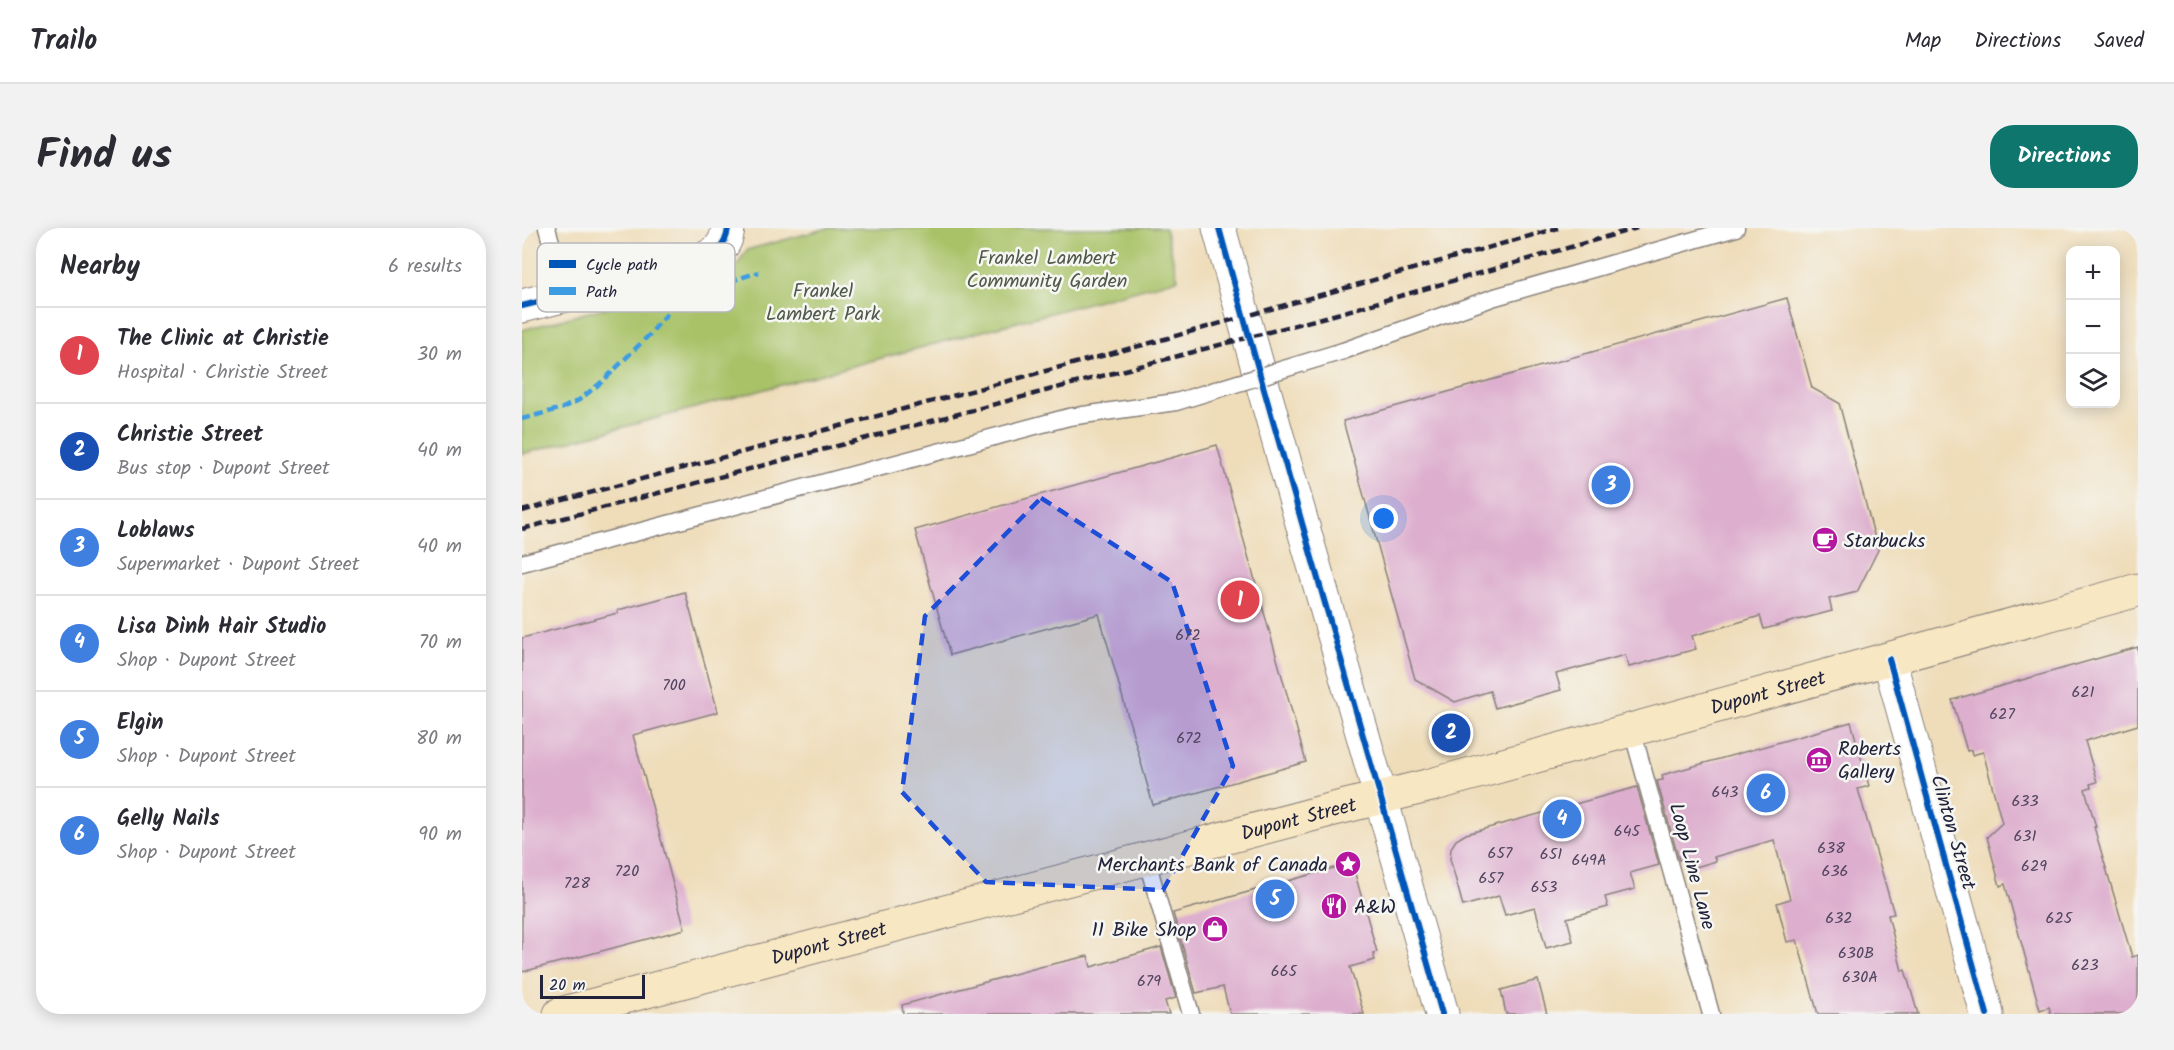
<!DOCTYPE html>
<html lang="en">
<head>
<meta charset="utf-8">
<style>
  :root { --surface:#fff; --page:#f2f2f3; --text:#2b2b33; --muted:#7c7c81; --line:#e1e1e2; --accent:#0f766e }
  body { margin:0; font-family:Kalam,sans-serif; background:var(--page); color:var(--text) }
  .controls { position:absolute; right:18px; top:18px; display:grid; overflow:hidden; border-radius:12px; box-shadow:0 3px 15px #0003 }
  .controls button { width:54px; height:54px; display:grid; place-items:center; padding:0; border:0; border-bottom:2px solid var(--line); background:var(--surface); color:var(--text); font:30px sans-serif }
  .scale { position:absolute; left:18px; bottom:15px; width:105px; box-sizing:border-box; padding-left:6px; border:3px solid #22223b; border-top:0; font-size:16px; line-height:21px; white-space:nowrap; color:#22223b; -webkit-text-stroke:4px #f6f6f2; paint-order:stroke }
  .you { position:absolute; left:862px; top:291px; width:21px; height:21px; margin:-15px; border:4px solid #fff; border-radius:50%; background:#1a73e8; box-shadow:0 0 0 9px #1a73e833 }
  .badge { display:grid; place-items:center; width:39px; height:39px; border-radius:50%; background:var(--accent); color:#fff; font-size:20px; font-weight:700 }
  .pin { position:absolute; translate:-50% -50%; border:3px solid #fff; box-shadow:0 2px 6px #0006 }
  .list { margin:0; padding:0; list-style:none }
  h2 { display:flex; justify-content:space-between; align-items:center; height:78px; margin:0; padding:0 24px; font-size:26px }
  h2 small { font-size:20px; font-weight:400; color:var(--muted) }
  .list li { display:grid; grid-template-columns:39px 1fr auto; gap:18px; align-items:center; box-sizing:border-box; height:96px; padding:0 24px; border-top:2px solid var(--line) }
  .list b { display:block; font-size:22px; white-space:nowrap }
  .list p { margin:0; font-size:20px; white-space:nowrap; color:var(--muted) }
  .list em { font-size:20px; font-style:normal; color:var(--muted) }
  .icon { flex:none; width:33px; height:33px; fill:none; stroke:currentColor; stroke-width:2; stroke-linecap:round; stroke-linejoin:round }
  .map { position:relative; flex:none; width:1616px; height:786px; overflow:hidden; border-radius:24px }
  header { display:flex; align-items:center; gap:36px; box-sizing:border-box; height:84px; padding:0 30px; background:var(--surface); border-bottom:2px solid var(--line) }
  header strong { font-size:28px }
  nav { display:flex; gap:33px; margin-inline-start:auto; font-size:21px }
  .intro { display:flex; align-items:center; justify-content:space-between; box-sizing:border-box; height:144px; padding:0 36px }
  h1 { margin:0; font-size:42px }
  .button { padding:15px 27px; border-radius:24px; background:var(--accent); color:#fff; font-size:21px; font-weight:700 }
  main { display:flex; gap:36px; padding:0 36px }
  aside { flex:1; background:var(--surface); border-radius:24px; box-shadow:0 3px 15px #0003 }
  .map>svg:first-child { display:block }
</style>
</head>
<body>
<header>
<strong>Trailo</strong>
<nav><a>Map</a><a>Directions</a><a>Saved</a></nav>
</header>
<div class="intro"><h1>Find us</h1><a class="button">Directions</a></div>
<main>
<aside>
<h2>Nearby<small>6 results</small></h2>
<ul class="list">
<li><span class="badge" style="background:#e0444e">1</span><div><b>The Clinic at Christie</b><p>Hospital · Christie Street</p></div><em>30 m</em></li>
<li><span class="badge" style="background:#1a4fb4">2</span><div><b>Christie Street</b><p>Bus stop · Dupont Street</p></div><em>40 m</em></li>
<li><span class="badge" style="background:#3f7fe0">3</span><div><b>Loblaws</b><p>Supermarket · Dupont Street</p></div><em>40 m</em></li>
<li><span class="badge" style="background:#3f7fe0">4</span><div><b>Lisa Dinh Hair Studio</b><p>Shop · Dupont Street</p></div><em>70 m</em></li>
<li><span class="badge" style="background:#3f7fe0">5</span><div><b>Elgin</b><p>Shop · Dupont Street</p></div><em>80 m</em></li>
<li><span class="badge" style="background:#3f7fe0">6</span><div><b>Gelly Nails</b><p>Shop · Dupont Street</p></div><em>90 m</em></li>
</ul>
</aside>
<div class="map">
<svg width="1616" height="786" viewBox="0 0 1616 786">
  <rect width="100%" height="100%" fill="#f6f6f2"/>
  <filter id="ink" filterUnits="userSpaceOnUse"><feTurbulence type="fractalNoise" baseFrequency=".0167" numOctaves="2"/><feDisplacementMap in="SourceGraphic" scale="12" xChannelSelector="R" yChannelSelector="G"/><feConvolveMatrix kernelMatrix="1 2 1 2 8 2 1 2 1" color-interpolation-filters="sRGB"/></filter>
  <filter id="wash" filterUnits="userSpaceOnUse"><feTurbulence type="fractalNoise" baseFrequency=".008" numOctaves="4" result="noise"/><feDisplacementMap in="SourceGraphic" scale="24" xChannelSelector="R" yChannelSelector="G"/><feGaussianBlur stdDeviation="1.35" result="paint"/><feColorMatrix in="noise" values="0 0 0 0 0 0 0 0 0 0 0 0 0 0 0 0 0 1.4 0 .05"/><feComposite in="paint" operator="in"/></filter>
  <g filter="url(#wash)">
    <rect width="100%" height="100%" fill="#efddba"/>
    <!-- green -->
    <path fill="#a9c267" stroke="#667251" stroke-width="1.5" d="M306,0H643L656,51L0,226V102L201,48L214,39L225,22Z"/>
    <g id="blocks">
      <!-- building -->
      <g fill="#ddaece">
        <path d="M1265,70L1290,160L1317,175L1356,322L1335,364L1307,371L1310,383L1242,401L1238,388L1170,408L1174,421L1107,439L1103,427L1034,446L1039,462L973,480L968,463L933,474L893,451L821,193Z"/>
        <path d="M695,217L784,534L631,577L577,386L428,427L393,302Z"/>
        <path d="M163,364L196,484L111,507L163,701L0,744V410L96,385V382Z"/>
        <path d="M1616,419V497L1563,513L1575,554L1568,556L1569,559L1563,561L1574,599H1572L1610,729L1616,727V786H1529L1527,779L1518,782L1483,656L1478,658L1465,609L1480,595L1461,524L1450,527L1449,522L1445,523L1430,472Z"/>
        <path d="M1329,494L1347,558L1336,561L1372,686L1366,687L1380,743L1383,742L1396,786H1296L1275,712L1265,714L1255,675L1268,671L1252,612L1192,629L1194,633L1167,641L1164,630L1157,632L1135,553L1141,552L1140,547Z"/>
        <path d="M1115,559L1137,637L1108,645L1113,661L1083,669L1086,679L1045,690L1051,713L1024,720L1013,679L983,687L977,668L941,678L928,631L929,620L934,612L944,606Z"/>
        <path d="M830,635L855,724L851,725L853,732L828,739L842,786H708L701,759L674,765L651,685Z"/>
        <path d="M639,719L654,770L643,773L647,786H381L380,777L518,739L566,728L569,739Z"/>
        <path d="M1016,752L1025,786H984L979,762Z"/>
      </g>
    </g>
  </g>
  <g filter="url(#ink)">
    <use href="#blocks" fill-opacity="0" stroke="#88807a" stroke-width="1.5"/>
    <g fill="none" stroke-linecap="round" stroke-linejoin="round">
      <defs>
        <g id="service">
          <path d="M25,0L44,67"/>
          <path d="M821,123L973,69L1214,0"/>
          <path d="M0,335L547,189L654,174"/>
          <path d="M1110,502L1189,786"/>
          <path d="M624,630L669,786"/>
        </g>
        <g id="minor">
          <path d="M0,78L169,36C188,29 204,23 206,0"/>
          <path d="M1367,431L1465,786"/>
        </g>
        <path id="tertiary" d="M697,0C769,263 847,524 920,786"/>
        <g id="secondary">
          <path id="s1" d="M38,786L804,583L909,557L1616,362"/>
        </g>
      </defs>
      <!-- service casing -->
      <use href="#service" stroke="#88807a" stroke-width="19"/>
      <!-- minor casing -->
      <use href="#minor" stroke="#88807a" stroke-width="35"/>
      <!-- tertiary casing -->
      <use href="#tertiary" stroke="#88807a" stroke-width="35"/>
      <!-- secondary casing -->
      <use href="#secondary" stroke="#88807a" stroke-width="35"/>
      <!-- service -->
      <use href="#service" stroke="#fff" stroke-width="16"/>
      <!-- minor -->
      <use href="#minor" stroke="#fff" stroke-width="33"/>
      <!-- tertiary -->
      <use href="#tertiary" stroke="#fff" stroke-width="33"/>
      <!-- secondary -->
      <use href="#secondary" stroke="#f8e7c3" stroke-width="33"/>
      <!-- rail -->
      <g stroke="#22223b" stroke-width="4.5" stroke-dasharray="9 4.5" stroke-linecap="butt">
        <path d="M0,283L632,114L1036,0"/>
        <path d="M0,301L815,86L1115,0"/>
      </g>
      <defs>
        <path id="service-bridge" d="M654,174L821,123"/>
      </defs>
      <!-- service-bridge casing -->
      <use href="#service-bridge" stroke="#88807a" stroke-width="19" stroke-linecap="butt"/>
      <!-- service-bridge -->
      <use href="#service-bridge" stroke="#fff" stroke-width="16"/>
      <!-- quiet -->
      <path stroke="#3c9ce2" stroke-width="4.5" stroke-dasharray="9 4.5" stroke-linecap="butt" d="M0,191L41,180L57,172L81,153L128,106L159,69L237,44"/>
      <defs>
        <g id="cycleway">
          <path d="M697,0C769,263 847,524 920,786"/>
          <path d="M0,78L169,36C188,29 204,23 206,0"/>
          <path d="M1367,431L1465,786"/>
        </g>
      </defs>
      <!-- cycleway casing -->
      <use href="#cycleway" stroke="#f6f6f2" stroke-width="10"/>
      <!-- cycleway -->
      <use href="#cycleway" stroke="#0057b8" stroke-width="6"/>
    </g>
  </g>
  <!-- marked area -->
  <path fill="#1d4ed8" fill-opacity="0.2" stroke="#1d4ed8" stroke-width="4.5" stroke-dasharray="12 8" stroke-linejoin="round" d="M519,270L650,354L711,538L641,662L464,654L380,564L403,388Z"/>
  <!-- icons -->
  <defs>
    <symbol id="cafe-disc" viewBox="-11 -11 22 22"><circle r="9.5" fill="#b5179e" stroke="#f6f6f2"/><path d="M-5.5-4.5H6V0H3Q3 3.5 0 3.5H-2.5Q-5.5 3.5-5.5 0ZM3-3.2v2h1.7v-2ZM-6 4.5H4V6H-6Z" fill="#fff"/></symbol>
    <symbol id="museum-disc" viewBox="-11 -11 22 22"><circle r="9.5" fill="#b5179e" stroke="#f6f6f2"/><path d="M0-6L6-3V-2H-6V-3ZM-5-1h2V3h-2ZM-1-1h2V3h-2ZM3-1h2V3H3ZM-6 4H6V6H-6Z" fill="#fff"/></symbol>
    <symbol id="sight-disc" viewBox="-11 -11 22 22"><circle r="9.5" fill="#b5179e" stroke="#f6f6f2"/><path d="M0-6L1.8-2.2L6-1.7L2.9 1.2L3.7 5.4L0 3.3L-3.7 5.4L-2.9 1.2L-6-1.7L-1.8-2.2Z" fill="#fff"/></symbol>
    <symbol id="restaurant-disc" viewBox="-11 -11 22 22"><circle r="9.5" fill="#b5179e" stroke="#f6f6f2"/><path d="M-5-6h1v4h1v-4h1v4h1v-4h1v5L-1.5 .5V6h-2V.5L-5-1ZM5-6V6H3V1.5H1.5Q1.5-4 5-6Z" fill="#fff"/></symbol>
    <symbol id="shop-disc" viewBox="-11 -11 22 22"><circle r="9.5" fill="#b5179e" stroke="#f6f6f2"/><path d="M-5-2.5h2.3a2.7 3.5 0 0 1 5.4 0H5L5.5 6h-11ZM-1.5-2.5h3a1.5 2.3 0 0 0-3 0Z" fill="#fff"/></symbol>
  </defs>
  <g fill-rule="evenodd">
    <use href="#cafe-disc" x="1288" y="297" width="30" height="30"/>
    <use href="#museum-disc" x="1282" y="517" width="30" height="30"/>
    <use href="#sight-disc" x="811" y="621" width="30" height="30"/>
    <use href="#restaurant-disc" x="797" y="663" width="30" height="30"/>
    <use href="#shop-disc" x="678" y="686" width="30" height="30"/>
  </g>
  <g text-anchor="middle" stroke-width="5" stroke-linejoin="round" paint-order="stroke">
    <!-- number labels -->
    <g font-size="16" fill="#514560">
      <text x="666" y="412">672</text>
      <text x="152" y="462">700</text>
      <text x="1561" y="469">621</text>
      <text x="1480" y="491">627</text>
      <text x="667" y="515">672</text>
      <text x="1203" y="569">643</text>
      <text x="1503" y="578">633</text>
      <text x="1105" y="608">645</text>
      <text x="1503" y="613">631</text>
      <text x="1309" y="625">638</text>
      <text x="978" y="630">657</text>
      <text x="1029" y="631">651</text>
      <text x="1067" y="637">649A</text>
      <text x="1512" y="643">629</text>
      <text x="105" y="648">720</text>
      <text x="1313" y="648">636</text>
      <text x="969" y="655">657</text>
      <text x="55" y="660">728</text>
      <text x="1022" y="664">653</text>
      <text x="1317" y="695">632</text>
      <text x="1537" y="695">625</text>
      <text x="1334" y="730">630B</text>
      <text x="1563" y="742">623</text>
      <text x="762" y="748">665</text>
      <text x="1338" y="754">630A</text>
      <text x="627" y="758">679</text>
    </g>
    <!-- park labels -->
    <g font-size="20" fill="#515a4a" stroke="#f6f6f2">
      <text x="525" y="36">Frankel Lambert<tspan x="525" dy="23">Community Garden</tspan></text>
      <text x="301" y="69">Frankel<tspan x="301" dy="23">Lambert Park</tspan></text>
    </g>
    <!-- poi labels -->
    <g font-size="20" fill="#22223b" stroke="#f6f6f2" text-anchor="start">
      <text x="1322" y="319">Starbucks</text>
      <text x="1316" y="527">Roberts<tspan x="1316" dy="23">Gallery</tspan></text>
      <text x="806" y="643" text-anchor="end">Merchants Bank of Canada</text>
      <text x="832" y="685">A&amp;W</text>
      <text x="674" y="708" text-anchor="end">11 Bike Shop</text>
    </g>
    <!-- street labels -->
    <g font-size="20" fill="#22223b" stroke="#f6f6f2">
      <text dy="7" stroke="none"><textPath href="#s1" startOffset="1250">Dupont Street</textPath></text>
      <text dy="7" stroke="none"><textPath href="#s1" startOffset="764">Dupont Street</textPath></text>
      <text transform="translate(1432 604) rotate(74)" y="7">Clinton Street</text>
      <text transform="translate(1171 638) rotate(75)" y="7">Loop Line Lane</text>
      <text dy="7" stroke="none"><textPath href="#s1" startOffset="278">Dupont Street</textPath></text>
    </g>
  </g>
  <!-- legend -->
  <rect x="15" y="15" width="198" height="69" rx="9" fill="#f6f6f2" stroke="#b6b6bb" stroke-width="1.5"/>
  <rect x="27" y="32" width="27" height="8" fill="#0057b8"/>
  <rect x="27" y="59" width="27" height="8" fill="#3c9ce2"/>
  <g font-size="16" fill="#22223b">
    <text x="64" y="42">Cycle path</text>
    <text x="64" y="69">Path</text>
  </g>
</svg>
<div class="controls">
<button>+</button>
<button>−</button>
<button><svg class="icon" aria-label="layers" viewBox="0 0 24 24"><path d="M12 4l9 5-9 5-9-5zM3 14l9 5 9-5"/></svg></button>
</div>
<div class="scale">20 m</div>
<div class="you"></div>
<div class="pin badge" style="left:718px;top:372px;background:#e0444e">1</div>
<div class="pin badge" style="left:929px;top:505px;background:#1a4fb4">2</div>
<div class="pin badge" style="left:1089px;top:257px;background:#3f7fe0">3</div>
<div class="pin badge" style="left:1040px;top:591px;background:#3f7fe0">4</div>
<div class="pin badge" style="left:753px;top:671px;background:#3f7fe0">5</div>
<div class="pin badge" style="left:1244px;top:565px;background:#3f7fe0">6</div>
</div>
</main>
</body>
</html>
